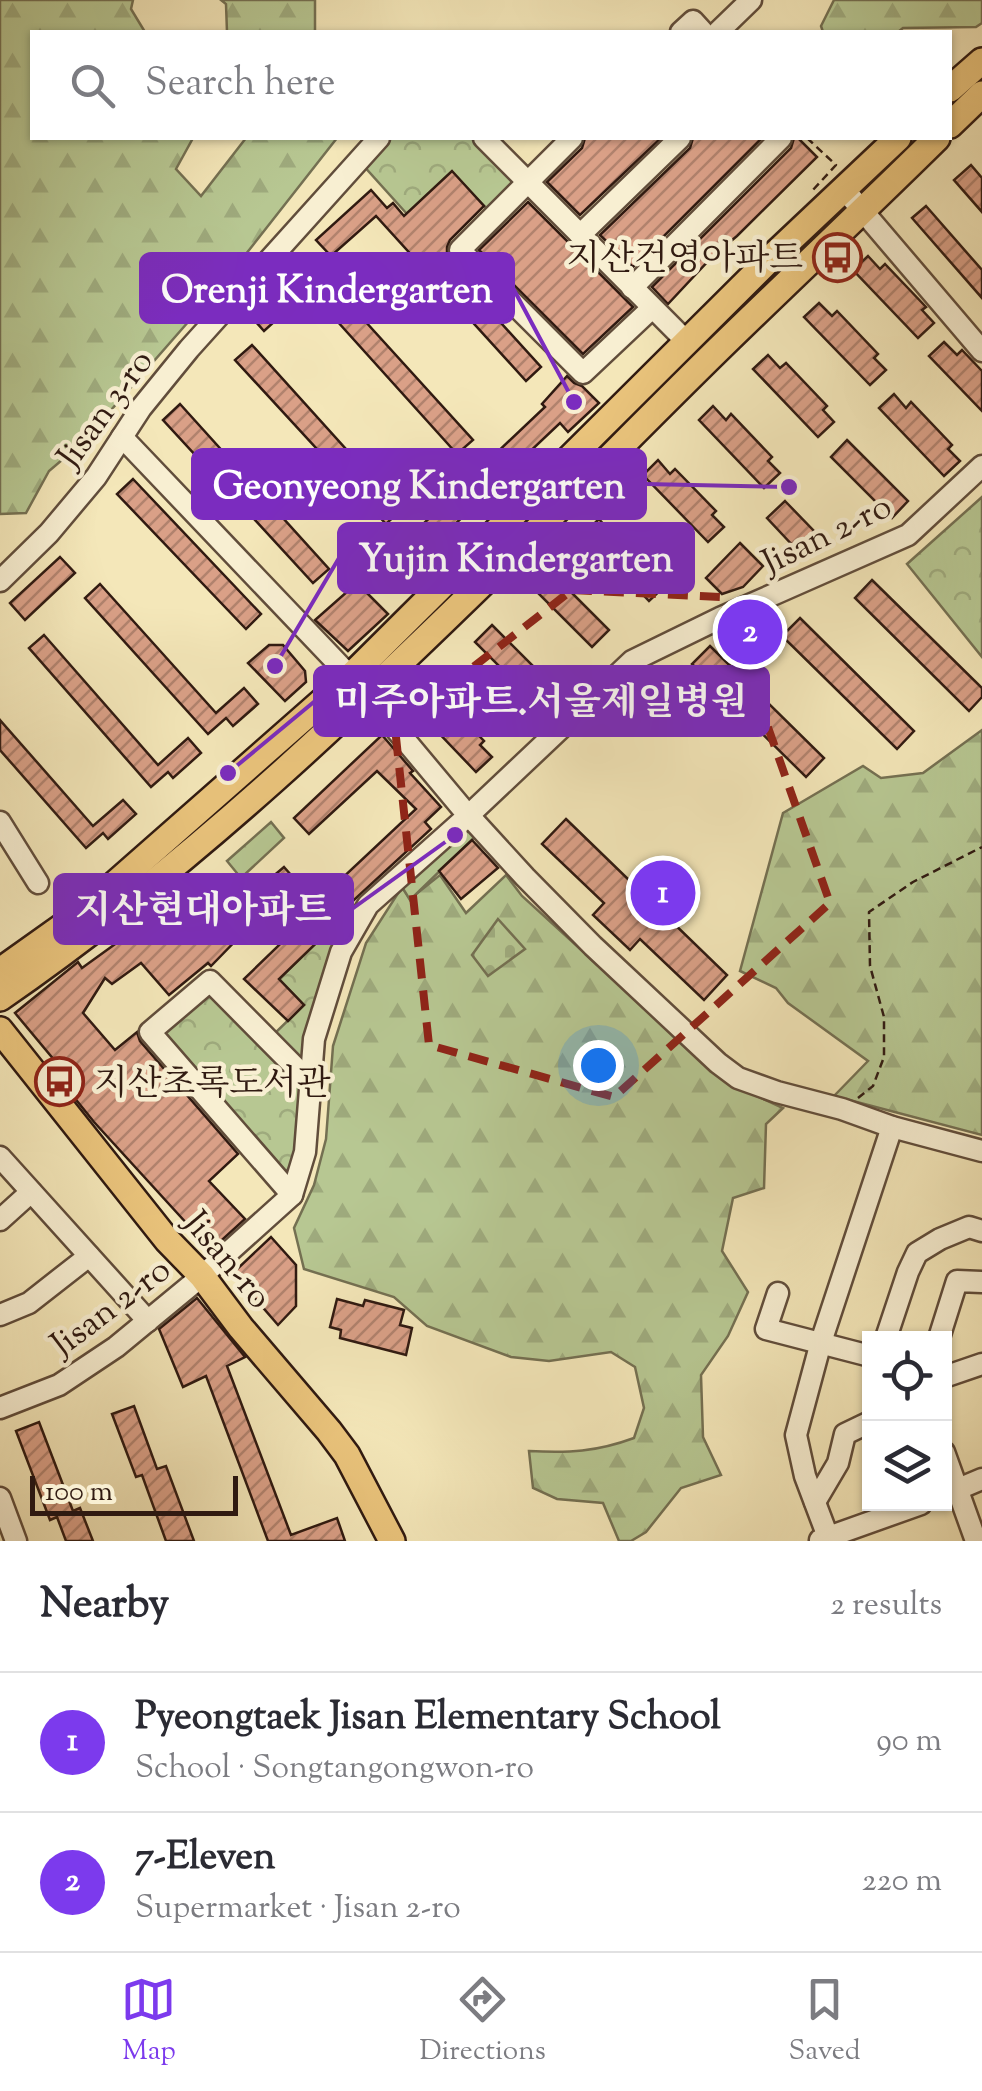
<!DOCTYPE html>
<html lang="en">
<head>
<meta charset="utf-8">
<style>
  :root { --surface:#fff; --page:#f2f2f3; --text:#2b2b33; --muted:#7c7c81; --line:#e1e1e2; --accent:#7c3aed }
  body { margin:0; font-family:"Sorts Mill Goudy","Noto Serif KR",serif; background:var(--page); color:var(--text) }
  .controls { position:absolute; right:30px; bottom:30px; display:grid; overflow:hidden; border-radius:0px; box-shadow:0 2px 8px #0004 }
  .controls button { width:90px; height:90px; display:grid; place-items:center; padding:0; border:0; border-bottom:2px solid var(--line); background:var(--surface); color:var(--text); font:50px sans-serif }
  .scale { position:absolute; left:30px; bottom:25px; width:208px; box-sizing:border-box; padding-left:10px; border:5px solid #301a11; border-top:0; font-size:28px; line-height:35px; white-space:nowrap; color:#301a11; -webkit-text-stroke:8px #f8efd2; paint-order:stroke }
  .you { position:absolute; left:598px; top:1065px; width:35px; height:35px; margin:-25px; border:8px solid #fff; border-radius:50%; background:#1a73e8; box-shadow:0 0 0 15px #1a73e833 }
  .badge { display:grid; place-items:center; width:65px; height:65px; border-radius:50%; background:var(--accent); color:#fff; font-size:32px; font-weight:700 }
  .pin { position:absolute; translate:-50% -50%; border:5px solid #fff; box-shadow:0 2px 10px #0006 }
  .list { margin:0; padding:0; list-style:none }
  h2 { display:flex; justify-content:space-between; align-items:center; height:130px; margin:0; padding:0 40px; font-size:42px }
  h2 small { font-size:32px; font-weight:400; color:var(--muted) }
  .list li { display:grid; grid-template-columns:65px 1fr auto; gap:30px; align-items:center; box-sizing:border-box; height:140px; padding:0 40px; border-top:2px solid var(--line) }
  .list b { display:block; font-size:38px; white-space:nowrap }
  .list p { margin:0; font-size:32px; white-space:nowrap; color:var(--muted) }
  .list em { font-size:32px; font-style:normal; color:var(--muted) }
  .icon { flex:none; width:55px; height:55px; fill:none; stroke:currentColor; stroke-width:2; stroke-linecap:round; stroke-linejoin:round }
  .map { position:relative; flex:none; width:982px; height:1541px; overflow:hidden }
  .search { position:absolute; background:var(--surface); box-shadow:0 2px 8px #0004; left:30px; right:30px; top:30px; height:110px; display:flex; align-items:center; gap:25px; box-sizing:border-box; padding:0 35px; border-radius:0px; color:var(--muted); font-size:38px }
  .sheet { height:410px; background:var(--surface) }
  nav { display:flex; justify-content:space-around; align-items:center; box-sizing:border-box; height:140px; border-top:2px solid var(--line); background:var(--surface); font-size:28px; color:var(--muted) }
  nav a { display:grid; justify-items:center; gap:5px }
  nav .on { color:var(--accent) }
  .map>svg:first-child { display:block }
</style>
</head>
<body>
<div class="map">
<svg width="982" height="1541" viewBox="0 0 982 1541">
  <defs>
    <pattern id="forest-firs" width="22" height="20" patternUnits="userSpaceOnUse" patternTransform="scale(2.5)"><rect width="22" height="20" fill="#b7c792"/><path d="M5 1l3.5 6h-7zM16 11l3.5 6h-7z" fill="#9eaa7d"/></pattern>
    <pattern id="cemetery-stones" width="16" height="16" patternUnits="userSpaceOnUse" patternTransform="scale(2.5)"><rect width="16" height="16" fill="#b7c792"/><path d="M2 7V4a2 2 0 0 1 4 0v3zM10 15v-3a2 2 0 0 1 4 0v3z" fill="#9eaa7d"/></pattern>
    <pattern id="park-crowns" width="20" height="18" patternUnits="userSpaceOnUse" patternTransform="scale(2.5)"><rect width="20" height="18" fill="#b7c792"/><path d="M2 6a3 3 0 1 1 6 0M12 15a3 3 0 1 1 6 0" fill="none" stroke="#9eaa7d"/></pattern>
    <pattern id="building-hatch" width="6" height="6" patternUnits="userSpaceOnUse" patternTransform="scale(2.5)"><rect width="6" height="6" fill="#daa087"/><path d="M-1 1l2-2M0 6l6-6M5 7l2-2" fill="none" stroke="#b1826d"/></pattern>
  </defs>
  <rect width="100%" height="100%" fill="#f4e7b9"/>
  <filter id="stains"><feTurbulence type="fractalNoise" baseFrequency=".002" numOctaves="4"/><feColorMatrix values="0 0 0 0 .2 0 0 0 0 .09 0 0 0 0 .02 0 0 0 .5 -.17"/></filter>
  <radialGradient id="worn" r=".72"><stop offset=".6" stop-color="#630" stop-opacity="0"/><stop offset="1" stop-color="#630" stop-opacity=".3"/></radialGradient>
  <!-- forest -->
  <g fill="url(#forest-firs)" stroke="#747052" stroke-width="2.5">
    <path d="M0,0H133L131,9L145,32H32V138H193L176,169L201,196L246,138H337L231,273L83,442L49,471L26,513L0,514Z"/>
    <path d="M221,0H315V32H227L226,4Z"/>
    <path d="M834,0H982V23L976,27L903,28L898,32H823L821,26Z"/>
    <path d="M982,730V1135L834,1096L868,1061L788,1003L776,988L740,971L783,813L863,766L881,778L923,773Z"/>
    <path d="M440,875L466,913L506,875L522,896L726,1082L783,1108L766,1124L764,1188L733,1198L722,1251L748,1292L728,1336L701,1375L703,1437L721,1475L681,1488L646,1532L631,1541H619L603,1503L557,1499L533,1488L529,1451C569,1453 596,1452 634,1438L644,1408L635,1367L611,1352L549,1361L511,1357L427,1326L394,1297L304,1269L294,1228L314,1185L326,1139L333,1046L366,943L402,887L410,899Z"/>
  </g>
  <!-- cemetery -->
  <path fill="url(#cemetery-stones)" stroke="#747052" stroke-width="2.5" d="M498,919L525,949L488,976L472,955Z"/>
  <!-- park -->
  <g fill="url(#park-crowns)" stroke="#747052" stroke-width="2.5">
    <path d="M388,138H477L517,184L488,210L452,172L407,214L362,164Z"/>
    <path d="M982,497V657L907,564Z"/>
    <path d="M271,822L284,838L241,878L227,861Z"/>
    <path d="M467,826L477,835L410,900L402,887Z"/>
    <path d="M353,907L358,908L311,1071L274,1034L304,1005L279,979Z"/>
    <path d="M212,988L308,1089L298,1157L284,1174L158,1034Z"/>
  </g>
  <!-- building -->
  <g fill="url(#building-hatch)" stroke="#301a11" stroke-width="2.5">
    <path d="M585,138H661L580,215L547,182L582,148Z"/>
    <path d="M693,138H762L633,267L600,235L690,148Z"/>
    <path d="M794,138H798L817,157L737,236L713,256L668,304L652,287L791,148Z"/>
    <path d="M971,165L982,178V212L954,180Z"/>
    <path d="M452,171L484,206L450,240L447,247V254L442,258L541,367L526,381L376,216L331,256L316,240L371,190L387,208L393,203L404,216Z"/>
    <path d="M528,202L633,307L583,354L479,250Z"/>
    <path d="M926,206L982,270V298L912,218Z"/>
    <path d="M868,256L880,269L885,264L926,307L922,310L934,323L918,338L853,270Z"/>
    <path d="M302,263L319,281L324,276L473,440L457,454L309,290L264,331L248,313Z"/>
    <path d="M819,303L832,316L837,311L878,354L874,358L886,370L870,385L804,317Z"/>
    <path d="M944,342L957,355L962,350L982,371V411L929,356Z"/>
    <path d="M252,345L401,510L386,524L235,360Z"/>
    <path d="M768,355L780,368L786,363L827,406L823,410L834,422L818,437L753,369Z"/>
    <path d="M567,376L574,383L582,386L599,403L568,432L560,423L505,475L490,459L545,407L542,404Z"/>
    <path d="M894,394L906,408L911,402L952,445L948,449L960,461L944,476L879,408Z"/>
    <path d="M180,404L329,569L313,583L163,420Z"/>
    <path d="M713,406L726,420L731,414L772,457L768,461L780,473L764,488L699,420Z"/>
    <path d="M847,440L908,501L892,518L831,457Z"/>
    <path d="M658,460L670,474L675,469L716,511L712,515L724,527L708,542L643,475Z"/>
    <path d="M474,475L489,491L436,543L420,527Z"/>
    <path d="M133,479L261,614L246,629L117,494Z"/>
    <path d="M785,501L814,531L796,549L767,518Z"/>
    <path d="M599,519L611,533L617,527L657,570L653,574L665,586L649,601L584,533Z"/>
    <path d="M740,543L763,566L743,587L722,594L706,578Z"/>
    <path d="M60,557L75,573L25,620L10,603Z"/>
    <path d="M548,569L609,630L592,647L531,586Z"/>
    <path d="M872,580L982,688V697L969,711L855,598Z"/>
    <path d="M357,583L388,614L348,651L315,620Z"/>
    <path d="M100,584L216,713L244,688L258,704L233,726L226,718L208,734L85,598Z"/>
    <path d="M800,618L914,731L897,749L782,636Z"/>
    <path d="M492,625L553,686L536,703L475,642Z"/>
    <path d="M44,635L158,765L188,738L201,753L173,778L168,772L151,787L29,648Z"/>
    <path d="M269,645H283L305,671L306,682L285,701L248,663Z"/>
    <path d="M710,646L824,758L806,777L692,664Z"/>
    <path d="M425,690L438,703L443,698L484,741L480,745L492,757L476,772L411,704Z"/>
    <path d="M0,720L93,826L123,800L136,814L108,839L103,833L86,848L0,750Z"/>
    <path d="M382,735L413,771L410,773L441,807L425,822L431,829L354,900L338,882L416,809L377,771L309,834L294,818Z"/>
    <path d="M566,819L727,975L704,1000L640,939L630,950L593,915L604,903L542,844Z"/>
    <path d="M472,840L498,868L461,899L439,871Z"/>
    <path d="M284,867L335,925L279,979L304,1005L288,1021L244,979L300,925L264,884Z"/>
    <path d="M202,884L246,930L211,966L208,963L169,995L141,963L112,984L105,978L83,1013L115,1050L137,1032L140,1041L238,1154L209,1181L245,1219L211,1250L94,1122L69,1091L75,1085L15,1013L78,962L82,968L154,916L156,919Z"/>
    <path d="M271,1237L296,1265V1306L278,1325L233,1273Z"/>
    <path d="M197,1298L245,1357L227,1366L291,1535L337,1518L345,1541H268L206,1376L183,1387L159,1329Z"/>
    <path d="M337,1299L363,1306L365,1300L404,1310L400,1325L412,1328L406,1355L340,1338L341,1330L330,1327Z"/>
    <path d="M134,1406L157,1469L166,1466L194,1541H166L142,1475L136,1477L112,1414Z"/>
    <path d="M39,1422L73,1511L80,1508L93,1541H66L57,1517L50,1520L16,1431Z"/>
  </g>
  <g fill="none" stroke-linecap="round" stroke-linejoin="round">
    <defs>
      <g id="minor">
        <path d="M681,32L693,21L703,32"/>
        <path d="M718,32L751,0"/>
        <path d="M484,138L687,342"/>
        <path d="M572,138L460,250L583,373L652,308"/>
        <path d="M844,189L982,351"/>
        <path d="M580,235L680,138"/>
        <path d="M632,288L781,138"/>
        <path d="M122,437L364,691L461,807L525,877L593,946L718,1063L738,1078L777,1092L842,1109L892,1127L982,1151"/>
        <path d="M0,581L49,533L96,477L141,408L189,349L379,138"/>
        <path d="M0,822L38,883"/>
        <path d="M0,1157L148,1321"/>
        <path d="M292,1195L150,1032L210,981L311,1083"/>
        <path d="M0,1220L31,1192"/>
        <path d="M778,1293L766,1329L870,1356"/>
        <path d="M0,1315L29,1303L89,1256"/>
        <path d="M886,1338L908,1272L917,1253L940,1239L969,1227L982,1231"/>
        <path d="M939,1338L957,1281L982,1282"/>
        <path d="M944,1377L982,1364"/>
        <path d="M0,1408L59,1385L116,1347L202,1276L292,1195L305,1152L314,1039L341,952L368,905L469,815L632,661L720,618L908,535L982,466"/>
        <path d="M944,1452L976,1541"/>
        <path d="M944,1495L982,1479"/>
        <path d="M0,1498L16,1541"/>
        <path d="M815,1502L838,1463L845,1434L870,1422"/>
        <path d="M828,1537L805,1476L796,1435L821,1342L892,1127"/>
        <path d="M820,1540L921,1504"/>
      </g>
      <g id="major">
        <path d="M950,89L982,61"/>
        <path d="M950,125L982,94"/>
        <path d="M0,971L83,912L350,677L775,254L898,138"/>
        <path d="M0,998C194,864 363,701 531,536C598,470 663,403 730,338C799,271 869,205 937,138"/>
        <path d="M0,1030L167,1240L202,1276L241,1328L329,1431L347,1455L392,1541"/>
      </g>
    </defs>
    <!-- minor casing -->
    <use href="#minor" stroke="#614d3b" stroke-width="25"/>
    <!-- major casing -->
    <use href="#major" stroke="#301a11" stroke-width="30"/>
    <!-- path -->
    <g stroke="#301a11" stroke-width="2.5" stroke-dasharray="8 5" stroke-linecap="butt">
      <path d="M807,138L836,165L812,191"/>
      <path d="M858,1098L873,1086L884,1057V1017L870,966L869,912L913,882L982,847"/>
    </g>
    <!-- minor -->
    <use href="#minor" stroke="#f8efd2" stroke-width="20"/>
    <!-- major -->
    <use href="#major" stroke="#eac47c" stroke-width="25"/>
  </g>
  <!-- marked area -->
  <path fill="none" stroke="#8f2418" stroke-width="8" stroke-dasharray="20 12" stroke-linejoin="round" d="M572,590L722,597L830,903L614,1097L429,1045L395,728Z"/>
  <!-- icons -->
  <defs>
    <symbol id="bus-ring" viewBox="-11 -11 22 22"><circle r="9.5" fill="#f8efd2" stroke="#8f2418" stroke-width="1.5"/><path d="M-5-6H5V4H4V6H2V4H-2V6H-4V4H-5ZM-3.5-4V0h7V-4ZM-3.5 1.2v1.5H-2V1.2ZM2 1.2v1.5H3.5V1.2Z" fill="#8f2418"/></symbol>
  </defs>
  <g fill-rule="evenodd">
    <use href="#bus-ring" x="810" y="230" width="55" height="55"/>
    <use href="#bus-ring" x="32" y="1054" width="55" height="55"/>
  </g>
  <g text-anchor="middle" stroke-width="9" stroke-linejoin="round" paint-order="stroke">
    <!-- poi labels -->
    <g font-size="35" fill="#301a11" stroke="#f8efd2" text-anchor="end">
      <text x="803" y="269">지산건영아파트</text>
      <text x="94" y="1094" text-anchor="start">지산초록도서관</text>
    </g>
    <!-- street labels -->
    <g font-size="35" fill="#301a11" stroke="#f8efd2">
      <text transform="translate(104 408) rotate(-54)" y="12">Jisan 3-ro</text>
      <text transform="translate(826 533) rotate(-26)" y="12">Jisan 2-ro</text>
      <text transform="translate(229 1259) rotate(50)" y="12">Jisan-ro</text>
      <text transform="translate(110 1306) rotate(-37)" y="12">Jisan 2-ro</text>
    </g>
  </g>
  <!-- callouts -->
  <path fill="none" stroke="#7b2cbf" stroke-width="4" d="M574 402L513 288M789 487L645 484M275 666L339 558M228 773L315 701M455 835L352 909"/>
  <g fill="#7b2cbf" stroke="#f8efd2" stroke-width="4">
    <circle cx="574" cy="402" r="10"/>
    <circle cx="789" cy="487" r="10"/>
    <circle cx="275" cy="666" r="10"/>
    <circle cx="228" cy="773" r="10"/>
    <circle cx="455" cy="835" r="10"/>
  </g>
  <g fill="#7b2cbf" stroke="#7b2cbf" stroke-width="4">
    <rect x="141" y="254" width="372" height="68" rx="10"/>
    <rect x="193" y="450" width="452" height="68" rx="10"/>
    <rect x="339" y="524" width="354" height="68" rx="10"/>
    <rect x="315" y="667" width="453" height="68" rx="10"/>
    <rect x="55" y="875" width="297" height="68" rx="10"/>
  </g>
  <g font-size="38" text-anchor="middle" font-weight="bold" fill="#fff">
    <text x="327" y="302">Orenji Kindergarten</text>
    <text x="419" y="498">Geonyeong Kindergarten</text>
    <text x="516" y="571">Yujin Kindergarten</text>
    <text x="541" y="714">미주아파트.서울제일병원</text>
    <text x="203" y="922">지산현대아파트</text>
  </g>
  <rect width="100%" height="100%" filter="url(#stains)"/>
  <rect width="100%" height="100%" fill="url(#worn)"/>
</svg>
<div class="controls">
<button><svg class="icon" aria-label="locate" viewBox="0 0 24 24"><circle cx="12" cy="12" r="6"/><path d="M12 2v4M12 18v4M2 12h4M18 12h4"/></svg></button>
<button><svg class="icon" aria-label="layers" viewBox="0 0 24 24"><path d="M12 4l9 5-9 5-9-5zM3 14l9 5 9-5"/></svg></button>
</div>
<div class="scale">100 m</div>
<div class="you"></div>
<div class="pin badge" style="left:663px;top:893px">1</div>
<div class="pin badge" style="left:750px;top:632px">2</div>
<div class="search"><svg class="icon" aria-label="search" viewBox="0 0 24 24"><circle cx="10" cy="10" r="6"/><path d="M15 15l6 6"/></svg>Search here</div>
</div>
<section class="sheet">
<h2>Nearby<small>2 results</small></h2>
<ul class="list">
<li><span class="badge">1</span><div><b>Pyeongtaek Jisan Elementary School</b><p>School · Songtangongwon-ro</p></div><em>90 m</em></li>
<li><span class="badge">2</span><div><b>7-Eleven</b><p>Supermarket · Jisan 2-ro</p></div><em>220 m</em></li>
</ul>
</section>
<nav>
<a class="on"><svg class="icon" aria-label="map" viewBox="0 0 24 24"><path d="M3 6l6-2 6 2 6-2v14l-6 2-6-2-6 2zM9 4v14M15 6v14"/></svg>Map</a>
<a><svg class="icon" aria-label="directions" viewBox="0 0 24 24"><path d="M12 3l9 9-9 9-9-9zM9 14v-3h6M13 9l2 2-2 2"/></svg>Directions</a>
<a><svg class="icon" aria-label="saved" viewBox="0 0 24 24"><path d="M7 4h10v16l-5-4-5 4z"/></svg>Saved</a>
</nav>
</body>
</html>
